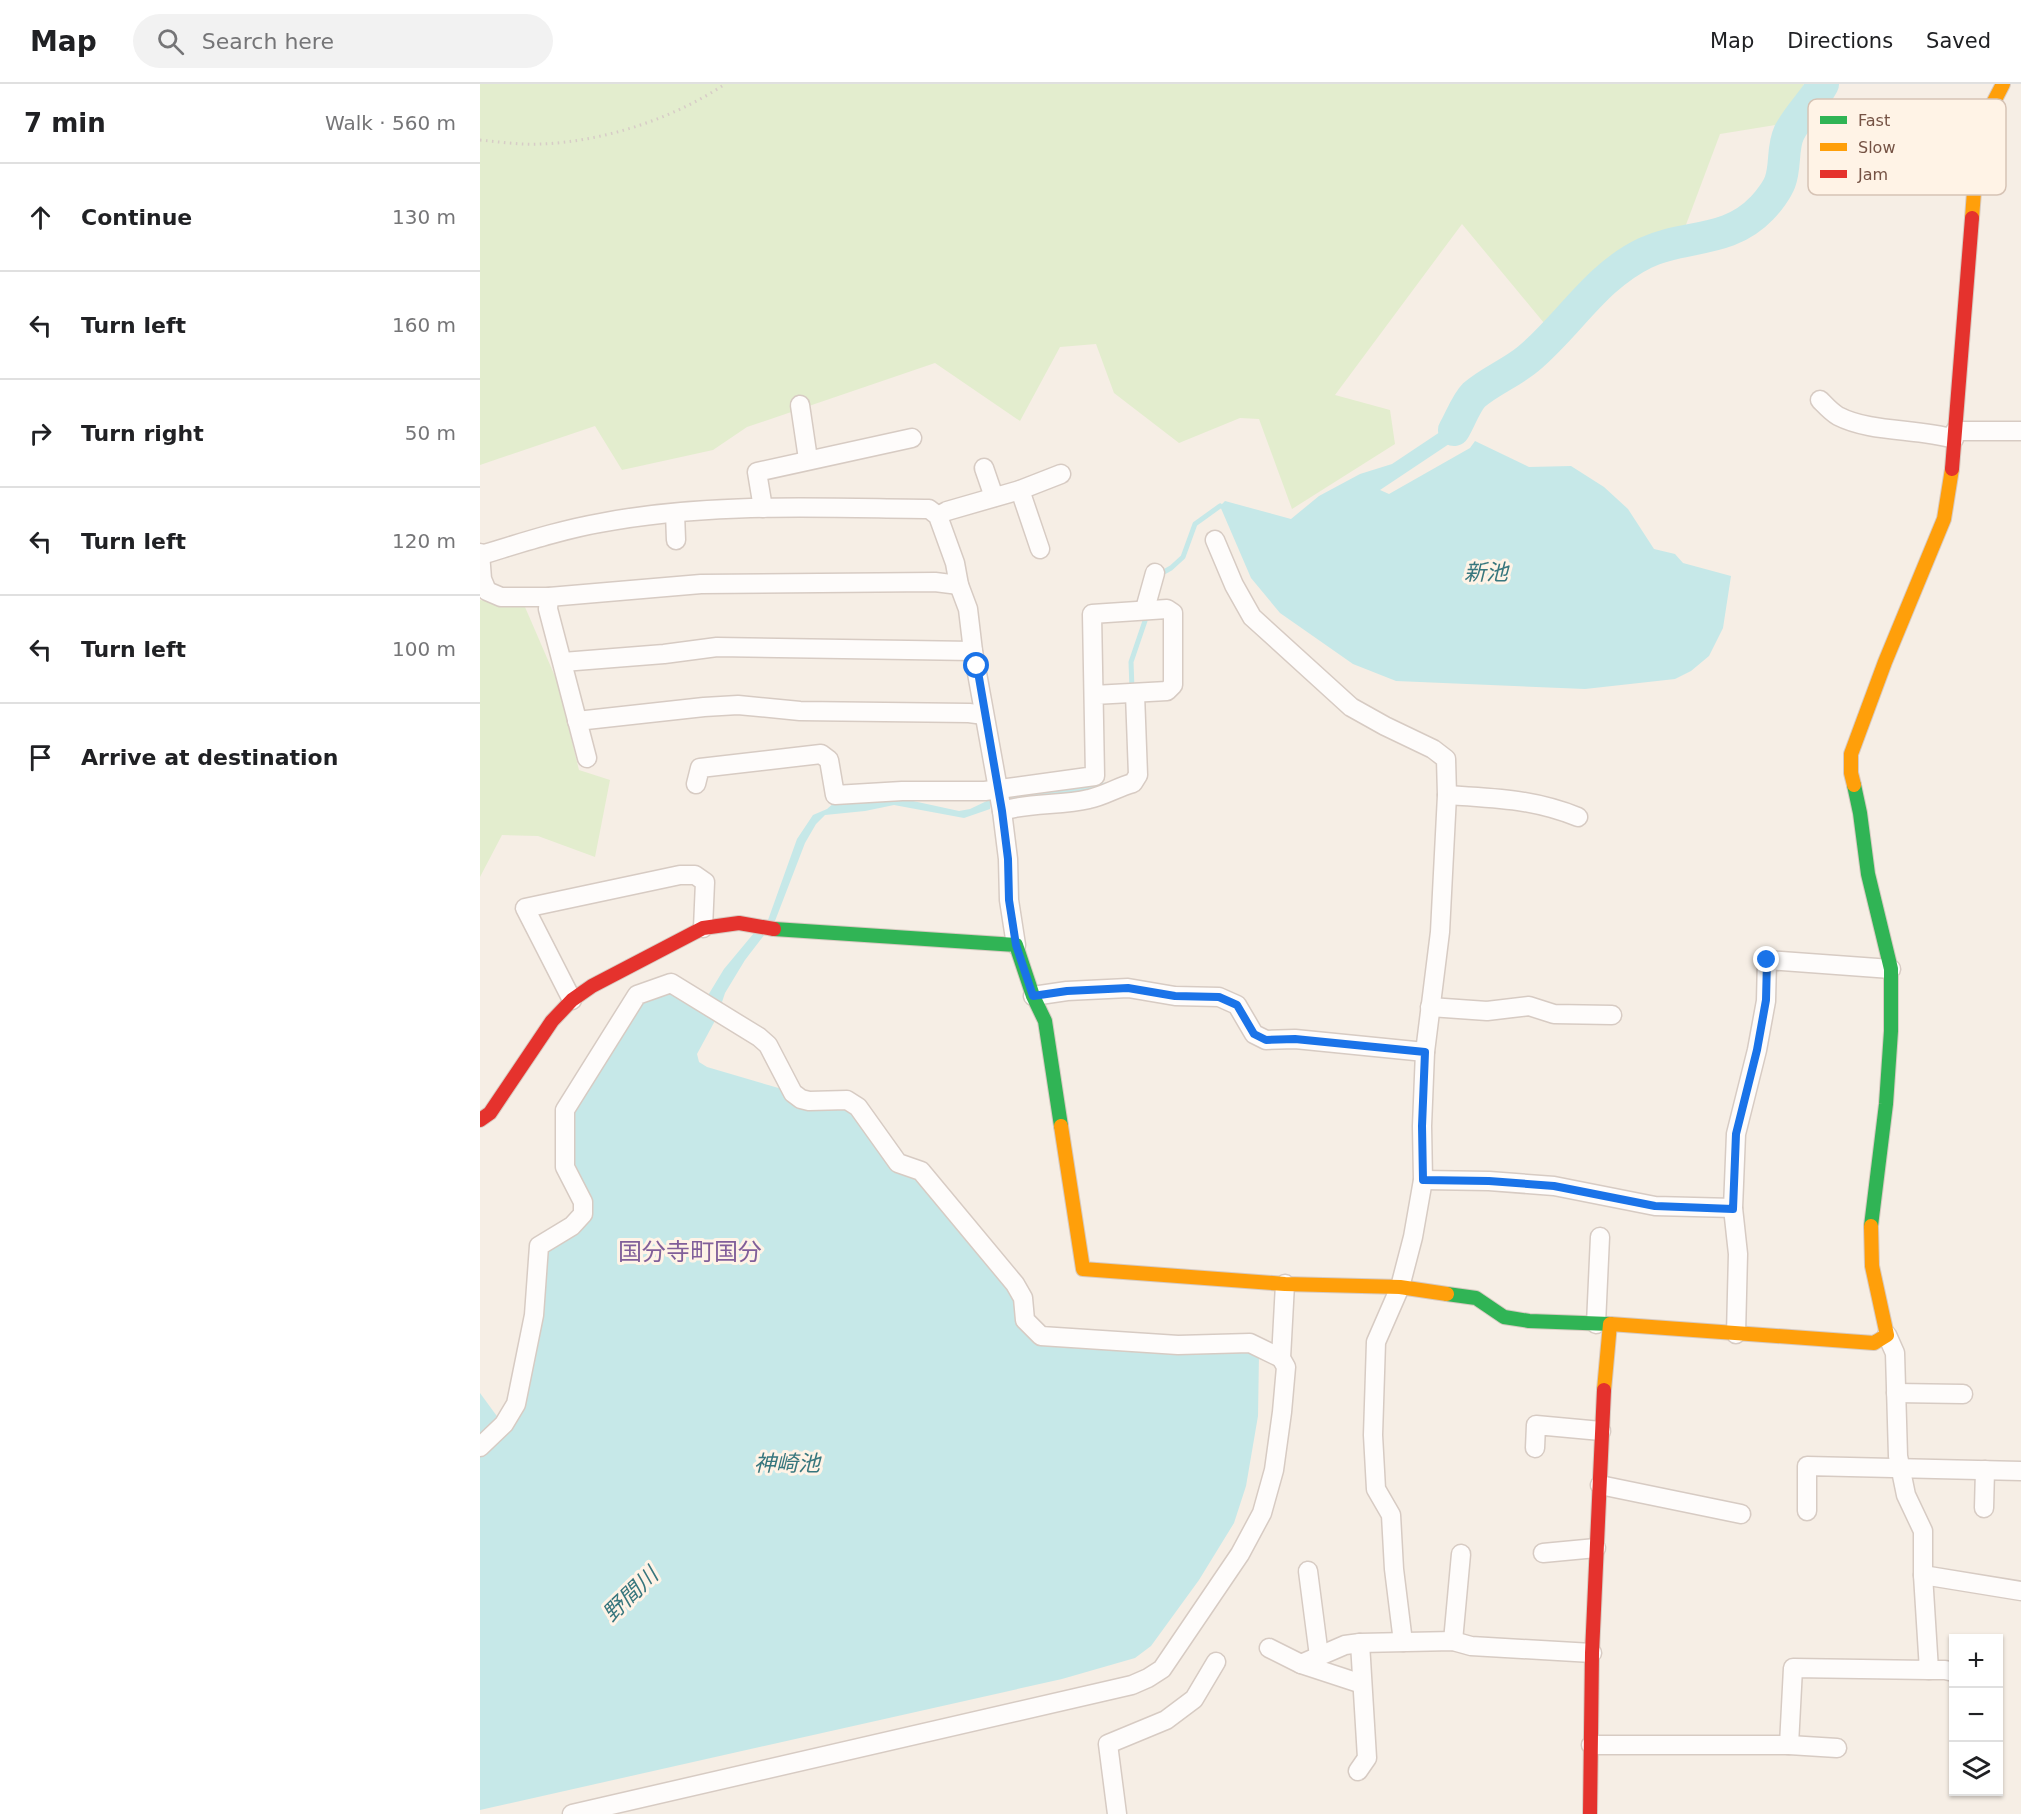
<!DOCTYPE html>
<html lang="en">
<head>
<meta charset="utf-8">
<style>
  :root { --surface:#fff; --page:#f2f2f2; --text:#202124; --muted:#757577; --line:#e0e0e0 }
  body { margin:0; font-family:"DejaVu Sans","Noto Sans JP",sans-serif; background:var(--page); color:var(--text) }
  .controls { position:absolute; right:18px; bottom:18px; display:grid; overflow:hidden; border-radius:0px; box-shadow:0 2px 4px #0004 }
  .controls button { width:54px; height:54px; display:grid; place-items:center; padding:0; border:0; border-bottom:2px solid var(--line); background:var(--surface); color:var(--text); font:30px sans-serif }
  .stop { position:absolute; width:18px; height:18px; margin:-14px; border:4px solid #1a73e8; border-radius:50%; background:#fff }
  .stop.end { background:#1a73e8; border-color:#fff; box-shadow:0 2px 6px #0008 }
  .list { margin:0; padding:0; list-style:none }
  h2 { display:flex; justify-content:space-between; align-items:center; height:78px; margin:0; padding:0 24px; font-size:26px }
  h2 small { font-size:20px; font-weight:400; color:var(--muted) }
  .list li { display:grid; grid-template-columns:39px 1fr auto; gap:18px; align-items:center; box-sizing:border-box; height:108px; padding:0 24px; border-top:2px solid var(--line) }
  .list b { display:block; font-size:22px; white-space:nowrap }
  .list em { font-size:20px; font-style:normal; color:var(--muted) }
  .icon { flex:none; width:33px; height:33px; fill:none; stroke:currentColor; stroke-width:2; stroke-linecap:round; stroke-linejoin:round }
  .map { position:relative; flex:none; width:1541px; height:1730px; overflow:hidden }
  header { display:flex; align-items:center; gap:36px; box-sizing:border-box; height:84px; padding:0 30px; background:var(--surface); border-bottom:2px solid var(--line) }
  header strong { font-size:28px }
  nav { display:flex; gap:33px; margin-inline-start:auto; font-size:21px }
  .search { width:420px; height:54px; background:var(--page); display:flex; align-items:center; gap:15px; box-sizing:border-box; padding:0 21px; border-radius:33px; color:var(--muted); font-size:22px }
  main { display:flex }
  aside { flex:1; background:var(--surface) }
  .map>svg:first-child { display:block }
</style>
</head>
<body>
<header>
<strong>Map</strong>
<div class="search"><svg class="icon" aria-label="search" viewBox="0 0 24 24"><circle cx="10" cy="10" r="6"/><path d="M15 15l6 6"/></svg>Search here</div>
<nav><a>Map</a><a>Directions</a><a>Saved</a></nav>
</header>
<main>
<aside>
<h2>7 min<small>Walk · 560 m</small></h2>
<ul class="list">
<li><svg class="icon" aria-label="ahead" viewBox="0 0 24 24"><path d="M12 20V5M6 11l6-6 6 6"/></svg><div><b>Continue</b></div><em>130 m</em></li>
<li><svg class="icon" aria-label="left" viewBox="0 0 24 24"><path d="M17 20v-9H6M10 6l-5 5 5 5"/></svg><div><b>Turn left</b></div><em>160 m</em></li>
<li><svg class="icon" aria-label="right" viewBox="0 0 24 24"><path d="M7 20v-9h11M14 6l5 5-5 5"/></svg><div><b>Turn right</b></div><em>50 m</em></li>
<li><svg class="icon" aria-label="left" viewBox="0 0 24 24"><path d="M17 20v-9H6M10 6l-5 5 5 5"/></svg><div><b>Turn left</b></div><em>120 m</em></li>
<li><svg class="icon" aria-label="left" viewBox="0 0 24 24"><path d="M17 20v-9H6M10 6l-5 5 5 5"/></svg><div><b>Turn left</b></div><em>100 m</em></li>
<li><svg class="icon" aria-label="arrive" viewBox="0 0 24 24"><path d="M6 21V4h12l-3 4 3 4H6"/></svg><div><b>Arrive at destination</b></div></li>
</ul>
</aside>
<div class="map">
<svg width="1541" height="1730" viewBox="0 0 1541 1730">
  <rect width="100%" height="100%" fill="#f6eee5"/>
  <!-- green -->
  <g fill="#e3edce">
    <path d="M0,0H1324L1301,40L1240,50L1204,146L1159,159L1064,239L982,140L855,311L910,326L915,360L812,425L779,335L760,334L699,359L634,309L616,260L580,263L540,337L455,279L267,343L233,366L142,386L115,342L0,381Z"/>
    <path d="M0,516L45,523L77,597L99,686L130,696L115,773L58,752L22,751L0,793Z"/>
  </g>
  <!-- water -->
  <g fill="#c6e8e8">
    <path d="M969,342L981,352L900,406L909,410L990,364L995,357L1049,383L1091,382L1124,403L1148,425L1174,465L1195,470L1203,479L1251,492L1243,544L1229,572L1211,587L1195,595L1105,605L916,597L873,580L800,529L771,494L740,422L745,417L811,435L839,412L880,390L912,380Z"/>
    <path d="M410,712L479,727L490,725L511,715L510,725L484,734L414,721L385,727L345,731L336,740L325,759L295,837L265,876L245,909L237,933L217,970L219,978L227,983L302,1005L365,1021L436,1089L531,1203L544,1246L758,1264L779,1270L778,1332L766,1402L754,1439L719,1496L671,1562L655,1574L582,1595L0,1726V1371L28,1343L66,1168L102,1146L109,1132L101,1097L94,1077L91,1033L157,918L179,906L227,913L244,885L274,849L288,836L317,755L333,731L347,725L355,718Z"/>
    <path d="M0,1309L19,1335L0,1353Z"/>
  </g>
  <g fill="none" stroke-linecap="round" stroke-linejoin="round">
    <!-- stream -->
    <g stroke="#c6e8e8" stroke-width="5">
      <path d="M681,494L682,489L691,484L703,473L715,440L740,422"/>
      <path d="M652,605L651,578L667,531"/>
      <path d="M523,717L626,701"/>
    </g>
    <!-- river -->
    <path stroke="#c6e8e8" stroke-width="32" d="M974,346C980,336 986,319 994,311C1010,297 1031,289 1048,275C1089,241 1115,193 1165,169C1205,150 1248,160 1282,124C1288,118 1297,106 1300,98C1306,82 1302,64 1309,49C1318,31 1334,17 1343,0"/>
    <defs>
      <g id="street">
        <path d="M1340,316C1345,321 1351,328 1358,332C1391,349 1437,344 1474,355"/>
        <path d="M320,321L328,375"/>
        <path d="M1475,347H1541"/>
        <path d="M504,384L514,413"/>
        <path d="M540,406L560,465"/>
        <path d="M283,424L277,388L432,354"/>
        <path d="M195,429L196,456"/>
        <path d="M458,432L467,427L540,406L581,390"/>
        <path d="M735,456L754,501L772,533L871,623L905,642L953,665L966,675L967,711L960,848L945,968L942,1042L943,1096L933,1153L920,1203L896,1258L893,1351L896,1405L911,1431L914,1485L923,1558"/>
        <path d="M0,469L2,495L7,507L21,513H69L221,500L455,498L479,501"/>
        <path d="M1,471C41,459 80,446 120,439C227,418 341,424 449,425L458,432L475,479L479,501L488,525L493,567L522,727L528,775L529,816L536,861"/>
        <path d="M69,513L68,525L107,674"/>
        <path d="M665,525L675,489"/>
        <path d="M83,578L184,570L237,563L493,567"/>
        <path d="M97,637L224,623L258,621L320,627L489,629L504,631"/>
        <path d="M216,700L220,684L341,670L349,676L355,711L422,707H505L615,692L612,530L687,525L693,529V601L687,607L614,611"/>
        <path d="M967,711C1015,714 1053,715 1098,733"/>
        <path d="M522,727C550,718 581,722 609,715C624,712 638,703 653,699L658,691L655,610"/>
        <path d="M553,912L587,907L648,904L695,912L739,913L757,921L774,950L786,956L815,955L945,968"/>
        <path d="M92,916L45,824L200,791H215L225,798L223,844"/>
        <path d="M950,923L1007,927L1049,922L1074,930L1132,931"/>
        <path d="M943,1096L1009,1097L1074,1102L1175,1122L1253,1124"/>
        <path d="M1116,1240L1120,1153"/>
        <path d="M1256,1250L1258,1170L1253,1124L1256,1050L1277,966L1286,917L1287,876L1411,885"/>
        <path d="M1416,1309L1483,1310"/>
        <path d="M0,1363L24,1340L36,1320L54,1231L59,1162L92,1142L103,1130V1118L85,1083V1026L157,911L191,899L279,953L288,961L313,1009L321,1015L329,1017L367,1016L378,1023L418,1079L441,1087L535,1200L543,1214L545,1236L561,1252L698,1261L770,1259L801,1274"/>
        <path d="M1055,1364L1056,1341L1121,1347"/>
        <path d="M1120,1401L1261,1430"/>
        <path d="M1504,1424L1505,1386"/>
        <path d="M1327,1427V1382L1541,1387"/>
        <path d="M1063,1469L1116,1464"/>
        <path d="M828,1487L839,1572"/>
        <path d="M1443,1491L1541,1507"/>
        <path d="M973,1557L981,1470"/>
        <path d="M789,1564L821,1580L865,1561L880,1559L973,1557L991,1562L1112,1569"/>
        <path d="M821,1580L882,1600"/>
        <path d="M1449,1586H1465L1474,1588"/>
        <path d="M1111,1661H1309L1313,1584L1449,1586L1443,1491V1447L1426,1411L1418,1372L1415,1269L1407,1251"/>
        <path d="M1309,1661L1357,1664"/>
        <path d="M878,1687L887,1674L880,1559"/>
        <path d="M92,1730L652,1601L668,1594L682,1585L760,1470L782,1429L794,1386L802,1328L806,1283L801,1274L805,1200"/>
        <path d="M637,1730L628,1660L686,1636L714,1615L736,1578"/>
      </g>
      <g id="fast">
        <path d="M1374,701L1380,729L1388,790L1411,885V947L1406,1020L1391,1142"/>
        <path d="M294,845L536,861L553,912L565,937L581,1042"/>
        <path d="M967,1210L996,1214L1024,1233L1049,1237L1130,1240"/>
      </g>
      <g id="slow">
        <path d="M1492,134L1495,95L1508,29L1523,0"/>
        <path d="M1374,701L1371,689V670L1405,578L1464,435L1472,385"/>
        <path d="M581,1042L603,1185L805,1200L920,1203L967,1210"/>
        <path d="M1124,1306L1130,1240L1394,1259L1407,1251L1392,1182L1391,1142"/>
      </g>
      <g id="jam">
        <path d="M1472,385L1492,134"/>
        <path d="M0,1036L10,1029L72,937L92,916L112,902L223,844L259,839L294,845"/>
        <path d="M1110,1730L1112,1569L1124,1306"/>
      </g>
    </defs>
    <!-- street casing -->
    <use href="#street" stroke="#d7cbc3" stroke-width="21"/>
    <!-- fast casing -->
    <use href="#fast" stroke="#d7cac1" stroke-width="16"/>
    <!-- slow casing -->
    <use href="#slow" stroke="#d7cac1" stroke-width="16"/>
    <!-- jam casing -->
    <use href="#jam" stroke="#d7cac1" stroke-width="16"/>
    <!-- path -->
    <path stroke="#d7ccc7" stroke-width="3" stroke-dasharray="1.5 4.5" stroke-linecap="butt" d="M0,56C20,58 40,61 60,60C122,58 193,35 245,0"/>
    <!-- street -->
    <use href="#street" stroke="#fefcfb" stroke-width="18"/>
    <!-- fast -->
    <use href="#fast" stroke="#30b455" stroke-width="14"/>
    <!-- slow -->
    <use href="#slow" stroke="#ff9f0a" stroke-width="14"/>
    <!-- jam -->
    <use href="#jam" stroke="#e5322d" stroke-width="14"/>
  </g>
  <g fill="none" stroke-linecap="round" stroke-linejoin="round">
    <!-- route -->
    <path stroke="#1a73e8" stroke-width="8" d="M497,582L522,727L528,775L529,816L536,861L553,912L587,907L648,904L695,912L739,913L757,921L774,950L786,956L815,955L945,968L942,1042L943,1096L1009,1097L1074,1102L1175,1122L1253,1125L1256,1050L1277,966L1286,916L1287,876"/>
  </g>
  <g text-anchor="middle" stroke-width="6" stroke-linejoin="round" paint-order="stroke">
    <!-- water labels -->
    <g font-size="22" font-style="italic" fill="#37767d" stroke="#fff3e6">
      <text x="1006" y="496">新池</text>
      <text x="307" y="1387">神崎池</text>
      <text transform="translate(150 1510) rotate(-44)" y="8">野間川</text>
    </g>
    <!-- quarter labels -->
    <g font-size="24" fill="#815f9a" stroke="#fff3e6">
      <text x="210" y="1176">国分寺町国分</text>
    </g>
  </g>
  <!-- legend -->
  <rect x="1328" y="15" width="198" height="96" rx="9" fill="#fff3e6" stroke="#d6c3b5" stroke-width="1.5"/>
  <rect x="1340" y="32" width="27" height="8" fill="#30b455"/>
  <rect x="1340" y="59" width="27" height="8" fill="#ff9f0a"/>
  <rect x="1340" y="86" width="27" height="8" fill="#e5322d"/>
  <g font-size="16" fill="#755244">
    <text x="1378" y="42">Fast</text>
    <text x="1378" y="69">Slow</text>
    <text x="1378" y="96">Jam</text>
  </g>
</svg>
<div class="controls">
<button>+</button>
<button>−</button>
<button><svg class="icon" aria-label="layers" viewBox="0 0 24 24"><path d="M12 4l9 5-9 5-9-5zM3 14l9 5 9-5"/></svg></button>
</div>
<div class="stop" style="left:497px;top:582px"></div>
<div class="stop end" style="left:1287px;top:876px"></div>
</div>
</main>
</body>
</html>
